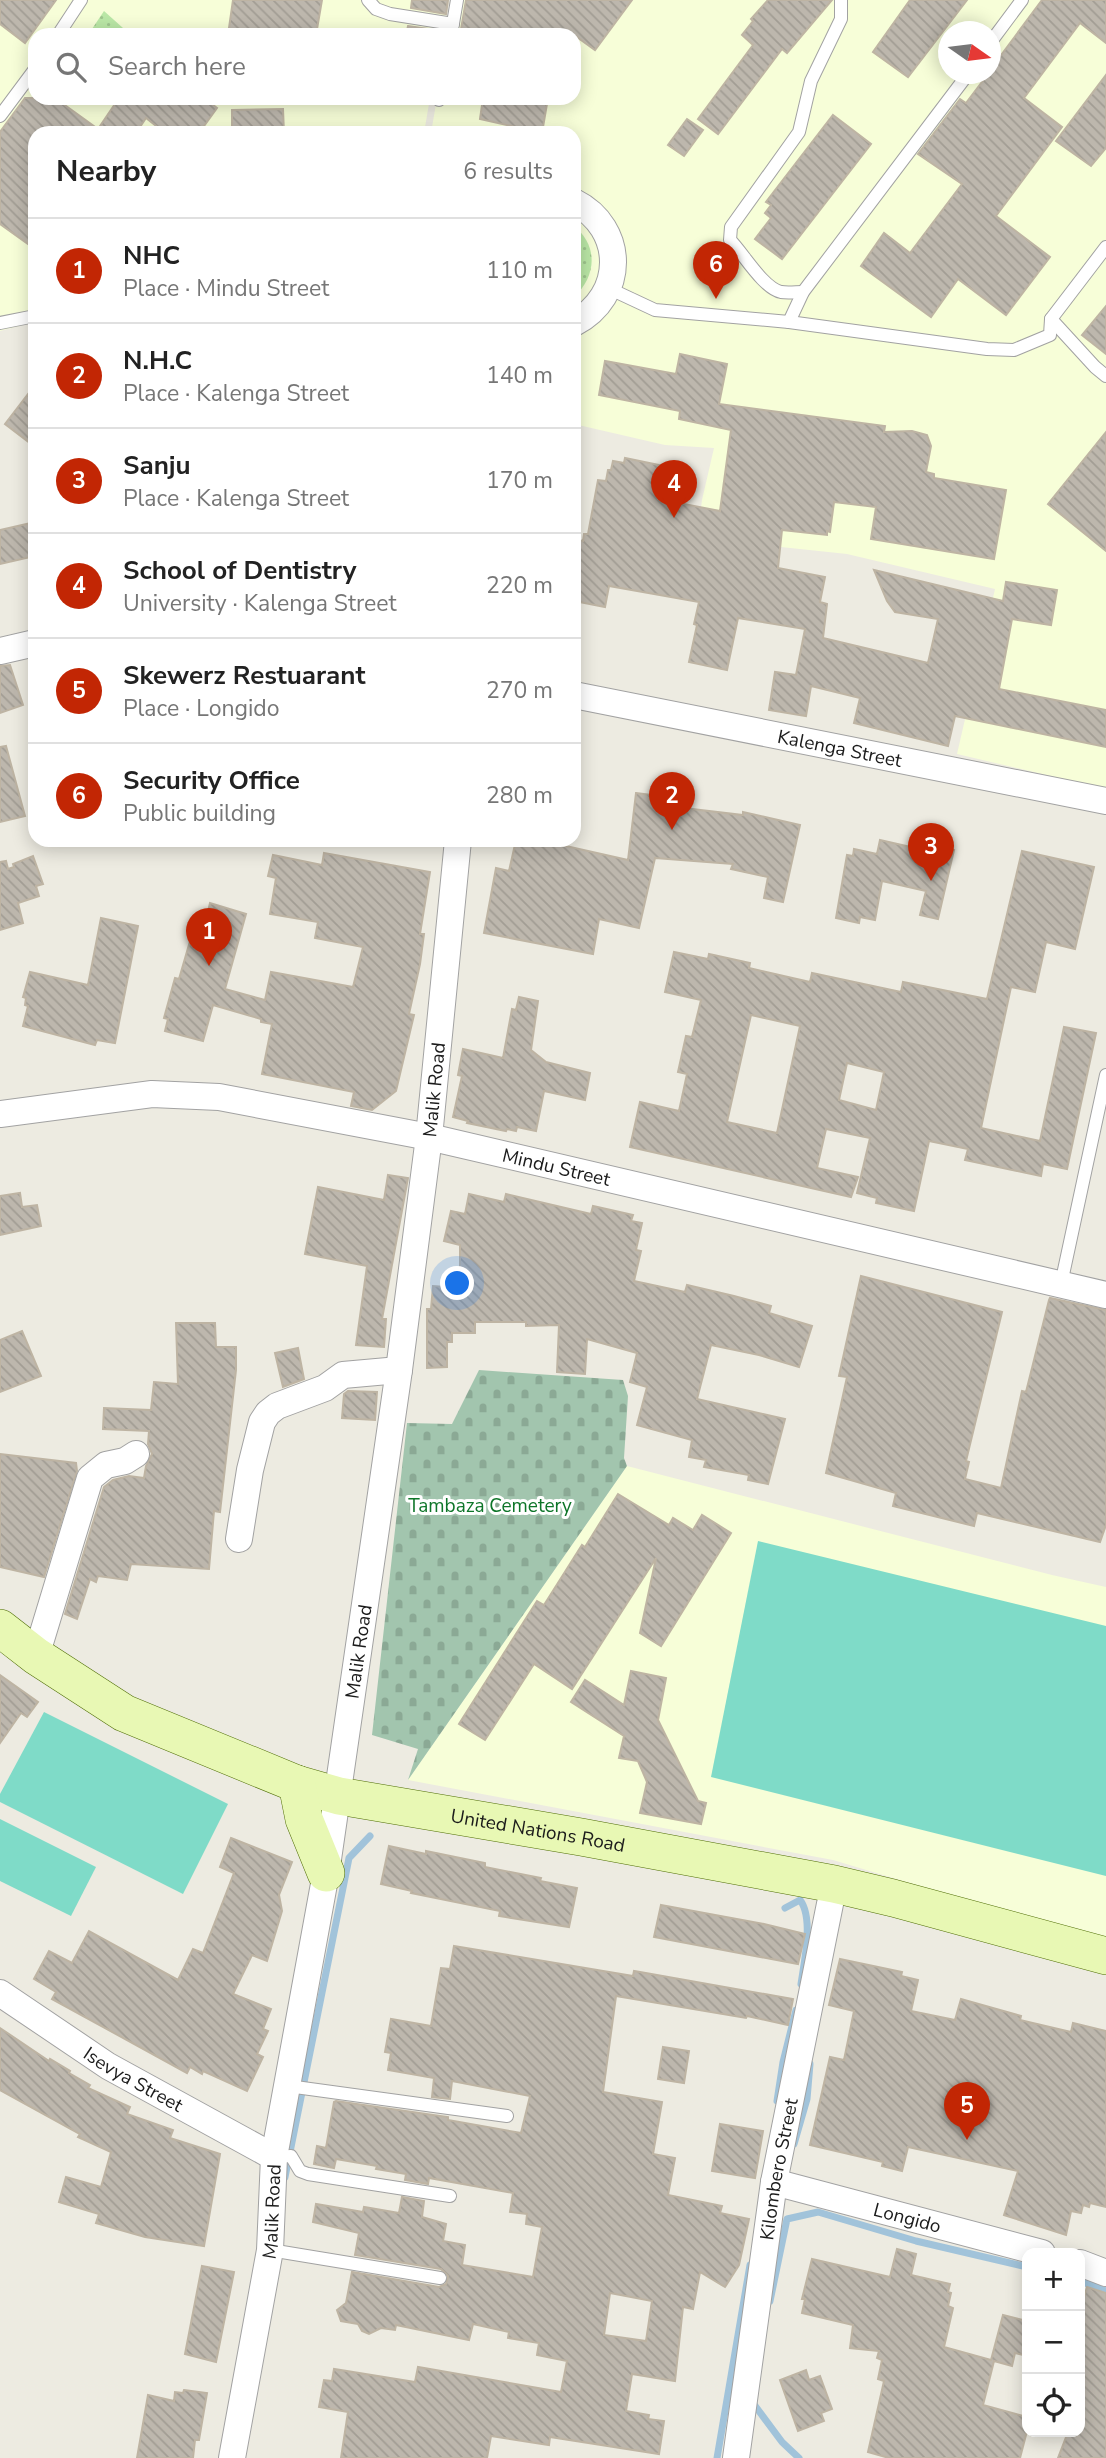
<!DOCTYPE html>
<html lang="en">
<head>
<meta charset="utf-8">
<style>
  :root { --surface:#fff; --page:#f6f6f6; --text:#222; --muted:#767676; --line:#e0e0e0; --accent:#c22604 }
  body { margin:0; font-family:"Nunito Sans",sans-serif; background:var(--page); color:var(--text) }
  .controls { position:absolute; right:21px; bottom:21px; display:grid; overflow:hidden; border-radius:14px; box-shadow:0 4px 18px #0003 }
  .controls button { width:63px; height:63px; display:grid; place-items:center; padding:0; border:0; border-bottom:2px solid var(--line); background:var(--surface); color:var(--text); font:35px sans-serif }
  .compass { position:absolute; left:938px; top:21px; width:63px; height:63px; border-radius:50%; background:var(--surface); box-shadow:0 4px 18px #0003; rotate:104deg }
  .you { position:absolute; left:458px; top:1284px; width:24px; height:24px; margin:-18px; border:5px solid #fff; border-radius:50%; background:#1a73e8; box-shadow:0 0 0 10px #1a73e833 }
  .badge { display:grid; place-items:center; width:46px; height:46px; border-radius:50%; background:var(--accent); color:#fff; font-size:23px; font-weight:700 }
  .pin { position:absolute; translate:-50% -58px; filter:drop-shadow(0 2px 4px #0008) }
  .pin::after { content:''; position:absolute; top:37px; width:24px; height:21px; background:inherit; clip-path:polygon(0 0,100% 0,50% 100%) }
  .list { margin:0; padding:0; list-style:none }
  h2 { display:flex; justify-content:space-between; align-items:center; height:91px; margin:0; padding:0 28px; font-size:30px }
  h2 small { font-size:23px; font-weight:400; color:var(--muted) }
  .list li { display:grid; grid-template-columns:46px 1fr auto; gap:21px; align-items:center; box-sizing:border-box; height:105px; padding:0 28px; border-top:2px solid var(--line) }
  .list b { display:block; font-size:26px; white-space:nowrap }
  .list p { margin:0; font-size:23px; white-space:nowrap; color:var(--muted) }
  .list em { font-size:23px; font-style:normal; color:var(--muted) }
  .icon { flex:none; width:38px; height:38px; fill:none; stroke:currentColor; stroke-width:2; stroke-linecap:round; stroke-linejoin:round }
  .map { position:relative; flex:none; width:1106px; height:2458px; overflow:hidden }
  .search { position:absolute; background:var(--surface); box-shadow:0 4px 18px #0003; left:28px; top:28px; width:553px; height:77px; display:flex; align-items:center; gap:18px; box-sizing:border-box; padding:0 24px; border-radius:21px; color:var(--muted); font-size:26px }
  .panel { position:absolute; background:var(--surface); box-shadow:0 4px 18px #0003; left:28px; top:126px; width:553px; height:721px; border-radius:21px }
  .map>svg:first-child { display:block }
</style>
</head>
<body>
<div class="map">
<svg width="1106" height="2458" viewBox="0 0 1106 2458">
  <defs>
    <pattern id="grass-dots" width="8" height="8" patternUnits="userSpaceOnUse" patternTransform="scale(1.75)"><rect width="8" height="8" fill="#bae7a6"/><path d="M2 2h.1M6 6h.1" fill="none" stroke="#9fc68e" stroke-width="1.8" stroke-linecap="round"/></pattern>
    <pattern id="cemetery-stones" width="16" height="16" patternUnits="userSpaceOnUse" patternTransform="scale(1.75)"><rect width="16" height="16" fill="#a2c5ae"/><path d="M2 7V4a2 2 0 0 1 4 0v3zM10 15v-3a2 2 0 0 1 4 0v3z" fill="#8ba995"/></pattern>
    <pattern id="building-back-hatch" width="6" height="6" patternUnits="userSpaceOnUse" patternTransform="scale(1.75)"><rect width="6" height="6" fill="#bdb7ad"/><path d="M-1 5l2 2M0 0l6 6M5-1l2 2" fill="none" stroke="#a29d94"/></pattern>
  </defs>
  <rect width="100%" height="100%" fill="#edebe1"/>
  <!-- education -->
  <g fill="#f7fed8" fill-rule="evenodd">
    <path d="M0,0H448L442,35H35V98H430L424,133H35V322L0,331Z"/>
    <path d="M453,0H1106V789L957,754L995,589L847,554L697,538L702,500L714,448L665,445L574,424V133H431L437,98H574V35H447ZM948,32H990V74H948Z"/>
    <path d="M627,1466L1052,1575L1106,1587V1942L833,1860L408,1780Z"/>
  </g>
  <!-- grass -->
  <g fill="url(#grass-dots)">
    <path d="M104,11L123,28L122,35H88Z"/>
    <path d="M574,226C599,246 596,277 574,297Z"/>
  </g>
  <!-- cemetery -->
  <path fill="url(#cemetery-stones)" d="M479,1370L623,1380L628,1396L624,1458L627,1466L408,1780L418,1749L372,1735L407,1423L452,1424Z"/>
  <!-- pitch -->
  <g fill="#7fdbc8">
    <path d="M758,1541L1106,1626V1876L711,1777Z"/>
    <path d="M44,1712L228,1804L183,1894L0,1802V1794Z"/>
    <path d="M0,1819L96,1867L71,1916L0,1881Z"/>
  </g>
  <g fill="none" stroke-linecap="round" stroke-linejoin="round">
    <!-- stream -->
    <g stroke="#a1c3da" stroke-width="7">
      <path d="M785,1908L800,1900C814,1918 804,1963 801,1984"/>
      <path d="M777,2101L783,2062L796,2010"/>
      <path d="M794,2144L807,2099L810,2064"/>
      <path d="M285,2177L349,1858L370,1836"/>
      <path d="M1080,2281L1106,2291"/>
      <path d="M770,2301L787,2219L818,2212L916,2241L1027,2267"/>
      <path d="M753,2403L782,2442L799,2458"/>
      <path d="M717,2458L750,2265"/>
    </g>
  </g>
  <!-- building -->
  <g fill="url(#building-back-hatch)" stroke="#beb4a3" stroke-width="2" fill-rule="evenodd">
    <path d="M0,0H56L25,43L0,24Z"/>
    <path d="M233,0H322L316,35H228Z"/>
    <path d="M412,0H448L446,14L411,8Z"/>
    <path d="M466,0H632L595,50L574,35H460Z"/>
    <path d="M768,0H832L787,53L782,49L718,134L698,119L753,45L742,35L753,21L751,19Z"/>
    <path d="M910,0H967L908,77L873,52Z"/>
    <path d="M1042,0H1106V43L1080,23L1024,98L1062,127L996,216L1050,257L1006,315L958,279L931,317L861,266L884,233L910,253L962,184L918,154L960,99L966,103L988,74H990V70Z"/>
    <path d="M408,26L443,31L442,35H406Z"/>
    <path d="M1106,75V148L1091,166L1056,141Z"/>
    <path d="M25,98H55L98,129L119,98H204L217,108L199,133H165L146,118L136,133H35V249L0,224V132Z"/>
    <path d="M483,98H548L542,133L480,119Z"/>
    <path d="M283,109L284,133H232V110Z"/>
    <path d="M833,115L871,144L782,259L755,239L771,218L765,213L771,205L766,202Z"/>
    <path d="M687,119L703,130L684,156L668,145Z"/>
    <path d="M1106,306V354L1082,335Z"/>
    <path d="M680,354L727,364L719,404L885,426L884,432L912,431L927,435L931,446L926,472L934,474V478L1006,490L994,559L871,539L876,507L834,502L830,532L827,531V535L782,530L778,568L825,577L820,602L827,604L823,638L928,663L938,619L895,612L887,601L874,570L1003,601L1006,582L1057,590L1051,625L1012,619L999,689L1106,710V747L955,716L948,746L854,723L860,698L811,686L806,716L769,710L775,672L796,675L805,629L738,618L727,670L689,662L697,625L694,624L699,602L609,586L605,607L574,601V539L583,541L584,534H588L598,480L606,481L608,470H611L613,461L624,463L625,458L664,466L658,499L720,511L731,430L679,419L680,411L599,395L605,361L676,374Z"/>
    <path d="M35,385V447L5,424Z"/>
    <path d="M1106,432V551L1048,504Z"/>
    <path d="M35,522V556L0,564V530Z"/>
    <path d="M10,665L23,705L0,713V666Z"/>
    <path d="M6,746L25,816L0,822V747Z"/>
    <path d="M636,793L668,797L667,806L743,815V812L800,825L783,902L764,898L768,877L731,869L733,864L655,858L639,928L599,919L593,954L484,933L496,868L509,871L516,840H558L557,844L628,860Z"/>
    <path d="M880,840L924,850L922,861L932,863L936,846L954,850L938,919L920,915L926,891L882,881L875,920L860,917L859,923L836,918L847,855L853,856L854,849L877,854Z"/>
    <path d="M1022,851L1094,867L1075,949L1046,942L1035,992L1011,987L981,1128L1040,1141L1064,1027L1096,1033L1067,1169L1043,1164L1041,1176L965,1160L968,1149L929,1141L914,1211L876,1203L877,1198L857,1193L870,1138L826,1129L817,1168L858,1177L851,1197L630,1147L640,1102L679,1111L687,1074L678,1072L686,1036L692,1037L701,1000L665,992L674,952L708,959L709,954L750,963L749,968L810,982L812,973L901,992L903,982L987,999ZM751,1015L800,1026L777,1133L727,1122ZM847,1063L884,1072L876,1110L839,1100Z"/>
    <path d="M324,853L430,872L420,934H424L420,964L409,1014L414,1015L396,1091L372,1110L351,1106L354,1092L262,1074L272,1024L261,1022V1019L213,1005L203,1041L165,1031L168,1019L164,1018L175,978L179,979L197,917L206,920L210,903L246,914L225,989L265,1000L271,972L353,987L363,947L315,938L318,922L270,914L276,878L268,876L273,855L322,865Z"/>
    <path d="M33,856L43,884L36,886L39,896L18,903L23,923L0,930V862L6,861L8,869L14,867L13,864Z"/>
    <path d="M101,918L138,926L115,1043L97,1040L95,1045L23,1026L28,1006L25,1005L26,998L23,997L30,972L88,985Z"/>
    <path d="M519,997L538,1001L531,1050L546,1062L590,1073L585,1100L544,1091L536,1131L517,1127L516,1131L507,1129L506,1131L467,1123L468,1121L453,1117L462,1076L458,1075L463,1049L503,1058L512,1009L516,1010Z"/>
    <path d="M388,1175L408,1178L382,1319H386L384,1347L356,1345L367,1266L305,1254L318,1187L384,1200Z"/>
    <path d="M20,1193L22,1207L37,1205L41,1226L0,1235V1196Z"/>
    <path d="M469,1194L504,1202L506,1194L591,1214L593,1206L633,1215L631,1221L642,1223L636,1250L641,1251L634,1281L685,1292L687,1285L734,1296L771,1306L769,1313L812,1326L799,1367L759,1355L711,1345L697,1399L785,1419L768,1484L748,1480L749,1475L704,1467L706,1460L689,1457L692,1440L637,1425L647,1387L630,1382L637,1353L587,1339L585,1374L557,1372L559,1325L526,1326V1322H475V1333H452V1342H447V1367L427,1368V1309H431L433,1286L460,1288V1245L444,1241L451,1211L465,1214Z"/>
    <path d="M861,1276L1002,1312L966,1461L969,1462L965,1479L1001,1488L1022,1391L1026,1392L1049,1300L1050,1298L1106,1310V1525L1100,1542L977,1513L974,1526L893,1506L896,1493L826,1473L847,1377L839,1376Z"/>
    <path d="M176,1323H215L216,1347H236V1370L220,1512L214,1511L209,1569L131,1564L127,1580L98,1576L96,1582L90,1579L77,1619L65,1614L104,1487L113,1480L129,1476L144,1478L146,1466L152,1454L148,1444L149,1431L103,1429L104,1408L151,1410L154,1382L178,1384Z"/>
    <path d="M22,1331L41,1376L0,1392V1340Z"/>
    <path d="M298,1348L304,1379L283,1387L275,1353Z"/>
    <path d="M348,1391L377,1392L375,1420L342,1418L344,1394Z"/>
    <path d="M0,1454L76,1463L77,1471L44,1577L0,1567Z"/>
    <path d="M618,1494L669,1525L673,1518L693,1530L702,1515L731,1533L661,1646L640,1633L656,1558L572,1689L534,1664L485,1740L459,1724L537,1601L544,1605L582,1545L585,1547Z"/>
    <path d="M631,1671L666,1678L658,1720L698,1801L706,1803L701,1824L640,1813L647,1782L638,1761L619,1758L624,1736L571,1702L585,1680L624,1705Z"/>
    <path d="M0,1675L38,1702L27,1717L21,1713L0,1743Z"/>
    <path d="M231,1838L292,1862L279,1895L282,1911L267,1961L252,1955L233,1994L271,2009L263,2029L268,2031L257,2054L263,2057L247,2091L203,2071L202,2074L190,2067L187,2073L52,1999L56,1992L34,1979L49,1951L72,1963L89,1931L178,1980L193,1949L203,1953L234,1873L220,1867Z"/>
    <path d="M389,1846L426,1854V1851L485,1863V1867L541,1878L540,1881L577,1888L569,1927L499,1916L500,1911L411,1893L412,1891L381,1884Z"/>
    <path d="M661,1905L764,1924L805,1934L798,1964L654,1937Z"/>
    <path d="M454,1946L633,1976L634,1971L793,1999L788,2025L747,2016L746,2018L616,1996L603,2092L662,2102L653,2154L675,2158L668,2195L722,2206L720,2213L749,2219L739,2265L725,2287L700,2272L693,2309L683,2307L675,2381L632,2374L626,2411L649,2415L648,2419L664,2421L659,2454L550,2437L549,2445L491,2436L487,2458H341L348,2412L319,2407L324,2380L332,2381L334,2369L415,2382L418,2367L561,2392L567,2361L537,2355L539,2343L508,2338L509,2332L473,2324L469,2340L396,2325L395,2330L381,2328L369,2334L362,2331L358,2324L341,2321L337,2310L346,2303L352,2272L439,2287L446,2284L448,2276L441,2269L355,2255L359,2233L313,2222L316,2204L363,2212L364,2207L399,2213L402,2197L424,2201L422,2217L446,2224L443,2241L465,2245L462,2265L533,2277L542,2227L526,2224L527,2214L510,2212L513,2193L429,2178L428,2184L405,2180L406,2174L376,2169L377,2166L336,2159L334,2168L314,2164L317,2146L326,2148L334,2102L336,2101L448,2117V2120L521,2133L530,2096L452,2081L450,2099L432,2097L434,2078L388,2070L391,2053L385,2052L391,2019L431,2026L441,1968L450,1969ZM610,2293L652,2301L646,2341L604,2335Z"/>
    <path d="M840,1959L902,1972L901,1976L918,1980L911,2011L955,2020L961,1999L1021,2016L1020,2020L1071,2032L1073,2023L1106,2031V2207L1090,2203L1089,2207L1083,2205L1081,2213L1071,2211L1066,2235L1004,2215L1018,2171L908,2147L902,2171L882,2166L883,2162L810,2145L830,2057L844,2060L854,2011L829,2005Z"/>
    <path d="M0,2028L49,2061L50,2059L70,2071L69,2073L90,2085L88,2088L130,2107L127,2114L173,2130L170,2138L220,2154L204,2246L145,2237L96,2223L99,2214L59,2202L66,2177L101,2187L111,2152L78,2137L80,2134L0,2090Z"/>
    <path d="M663,2047L689,2051L684,2083L658,2079Z"/>
    <path d="M720,2124L763,2131L755,2178L712,2171Z"/>
    <path d="M897,2249L916,2254L911,2275L950,2284L948,2292L951,2293L948,2306L953,2308L944,2347L991,2360L1003,2315L1027,2321V2356L1015,2353L1012,2366L994,2361L983,2405L1027,2417V2431L1020,2458H889L868,2452L884,2381L878,2379L882,2360L877,2358L879,2351L850,2348L853,2325L802,2313L805,2299H802L812,2259L890,2277Z"/>
    <path d="M202,2266L234,2272L216,2362L185,2354Z"/>
    <path d="M1087,2287L1106,2293V2458H1058L1068,2432H1080V2310Z"/>
    <path d="M806,2370L809,2380L820,2376L832,2409L821,2413L824,2421L798,2431L780,2380Z"/>
    <path d="M184,2390L207,2393L199,2440H195L193,2458H137L148,2395L174,2401L175,2392L183,2393Z"/>
  </g>
  <g fill="none" stroke-linecap="round" stroke-linejoin="round">
    <defs>
      <g id="lane">
        <path d="M368,0L376,9L390,14L453,24"/>
        <path d="M58,35L81,0"/>
        <path d="M451,35L457,0"/>
        <path d="M990,43L1022,0"/>
        <path d="M439,100V98"/>
        <path d="M0,116L35,69"/>
        <path d="M608,288L655,310L789,322L987,349L1014,350L1050,335L1051,319L1106,247"/>
        <path d="M803,292C796,292 788,293 781,292C763,288 743,253 730,240L731,227L799,132L811,81L841,19V0"/>
        <path d="M1051,319L1095,367L1106,376"/>
        <path d="M789,322L803,292L968,74"/>
        <path d="M0,323L35,316"/>
        <path d="M1061,1284L1106,1075"/>
        <path d="M288,2086L507,2116"/>
        <path d="M274,2157L291,2156L300,2171L308,2174L450,2196"/>
        <path d="M270,2250L440,2278"/>
      </g>
      <g id="street">
        <path d="M574,202C626,228 626,296 574,323"/>
        <path d="M0,651L35,643"/>
        <path id="s1" d="M574,695L1106,801"/>
        <path id="s2" d="M0,1114L152,1094L219,1097L429,1137L1106,1295"/>
        <path d="M239,1539L250,1470L262,1422L268,1413L277,1406L325,1388L343,1375L399,1370"/>
        <path d="M36,1656L90,1478L106,1465L125,1461L136,1454"/>
        <path id="s3" d="M0,1993L108,2066L274,2157"/>
        <path id="s4" d="M774,2182L1042,2253"/>
        <path d="M1080,2263L1106,2273"/>
        <path id="s5" d="M232,2458L270,2250L274,2157L326,1873L399,1370L429,1137L458,840"/>
        <path id="s6" d="M736,2458L774,2182L834,1884"/>
      </g>
      <g id="secondary">
        <path id="s7" d="M0,1628L36,1656L124,1713L297,1784L339,1796L581,1837L834,1884L893,1898L1106,1956"/>
        <path d="M297,1784L304,1819L326,1873"/>
      </g>
    </defs>
    <!-- lane casing -->
    <use href="#lane" stroke="#a2a2a2" stroke-width="14"/>
    <!-- street casing -->
    <use href="#street" stroke="#a2a2a2" stroke-width="28"/>
    <!-- secondary casing -->
    <use href="#secondary" stroke="#506e07" stroke-width="38"/>
    <!-- lane -->
    <use href="#lane" stroke="#fff" stroke-width="12"/>
    <!-- street -->
    <use href="#street" stroke="#fff" stroke-width="26"/>
    <!-- secondary -->
    <use href="#secondary" stroke="#e8f8b4" stroke-width="37"/>
  </g>
  <g text-anchor="middle" stroke-width="6" stroke-linejoin="round" paint-order="stroke">
    <!-- street labels -->
    <g font-size="19" fill="#1b1b1b" stroke="#fff">
      <text dy="7" stroke="none"><textPath href="#s1" startOffset="271">Kalenga Street</textPath></text>
      <text dy="7" stroke="none"><textPath href="#s5" startOffset="1384">Malik Road</textPath></text>
      <text dy="7" stroke="none"><textPath href="#s2" startOffset="565">Mindu Street</textPath></text>
      <text dy="7" stroke="none"><textPath href="#s5" startOffset="817">Malik Road</textPath></text>
      <text dy="7" stroke="none"><textPath href="#s7" startOffset="583">United Nations Road</textPath></text>
      <text dy="7" stroke="none"><textPath href="#s3" startOffset="159">Isevya Street</textPath></text>
      <text dy="7" stroke="none"><textPath href="#s6" startOffset="292">Kilombero Street</textPath></text>
      <text dy="7" stroke="none"><textPath href="#s5" startOffset="250">Malik Road</textPath></text>
      <text dy="7" stroke="none"><textPath href="#s4" startOffset="138">Longido</textPath></text>
    </g>
    <!-- park labels -->
    <g font-size="19" fill="#0d7528" stroke="#fff">
      <text x="490" y="1512">Tambaza Cemetery</text>
    </g>
  </g>
</svg>
<div class="controls">
<button>+</button>
<button>−</button>
<button><svg class="icon" aria-label="locate" viewBox="0 0 24 24"><circle cx="12" cy="12" r="6"/><path d="M12 2v4M12 18v4M2 12h4M18 12h4"/></svg></button>
</div>
<svg class="compass" viewBox="-18 -18 36 36"><path d="M0-13l5 13h-10z" fill="#e53935"/><path d="M0 13l5-13h-10z" fill="#767676"/></svg>
<div class="you"></div>
<div class="pin badge" style="left:209px;top:966px">1</div>
<div class="pin badge" style="left:672px;top:830px">2</div>
<div class="pin badge" style="left:931px;top:881px">3</div>
<div class="pin badge" style="left:674px;top:518px">4</div>
<div class="pin badge" style="left:967px;top:2140px">5</div>
<div class="pin badge" style="left:716px;top:299px">6</div>
<div class="search"><svg class="icon" aria-label="search" viewBox="0 0 24 24"><circle cx="10" cy="10" r="6"/><path d="M15 15l6 6"/></svg>Search here</div>
<section class="panel">
<h2>Nearby<small>6 results</small></h2>
<ul class="list">
<li><span class="badge">1</span><div><b>NHC</b><p>Place · Mindu Street</p></div><em>110 m</em></li>
<li><span class="badge">2</span><div><b>N.H.C</b><p>Place · Kalenga Street</p></div><em>140 m</em></li>
<li><span class="badge">3</span><div><b>Sanju</b><p>Place · Kalenga Street</p></div><em>170 m</em></li>
<li><span class="badge">4</span><div><b>School of Dentistry</b><p>University · Kalenga Street</p></div><em>220 m</em></li>
<li><span class="badge">5</span><div><b>Skewerz Restuarant</b><p>Place · Longido</p></div><em>270 m</em></li>
<li><span class="badge">6</span><div><b>Security Office</b><p>Public building</p></div><em>280 m</em></li>
</ul>
</section>
</div>
</body>
</html>
